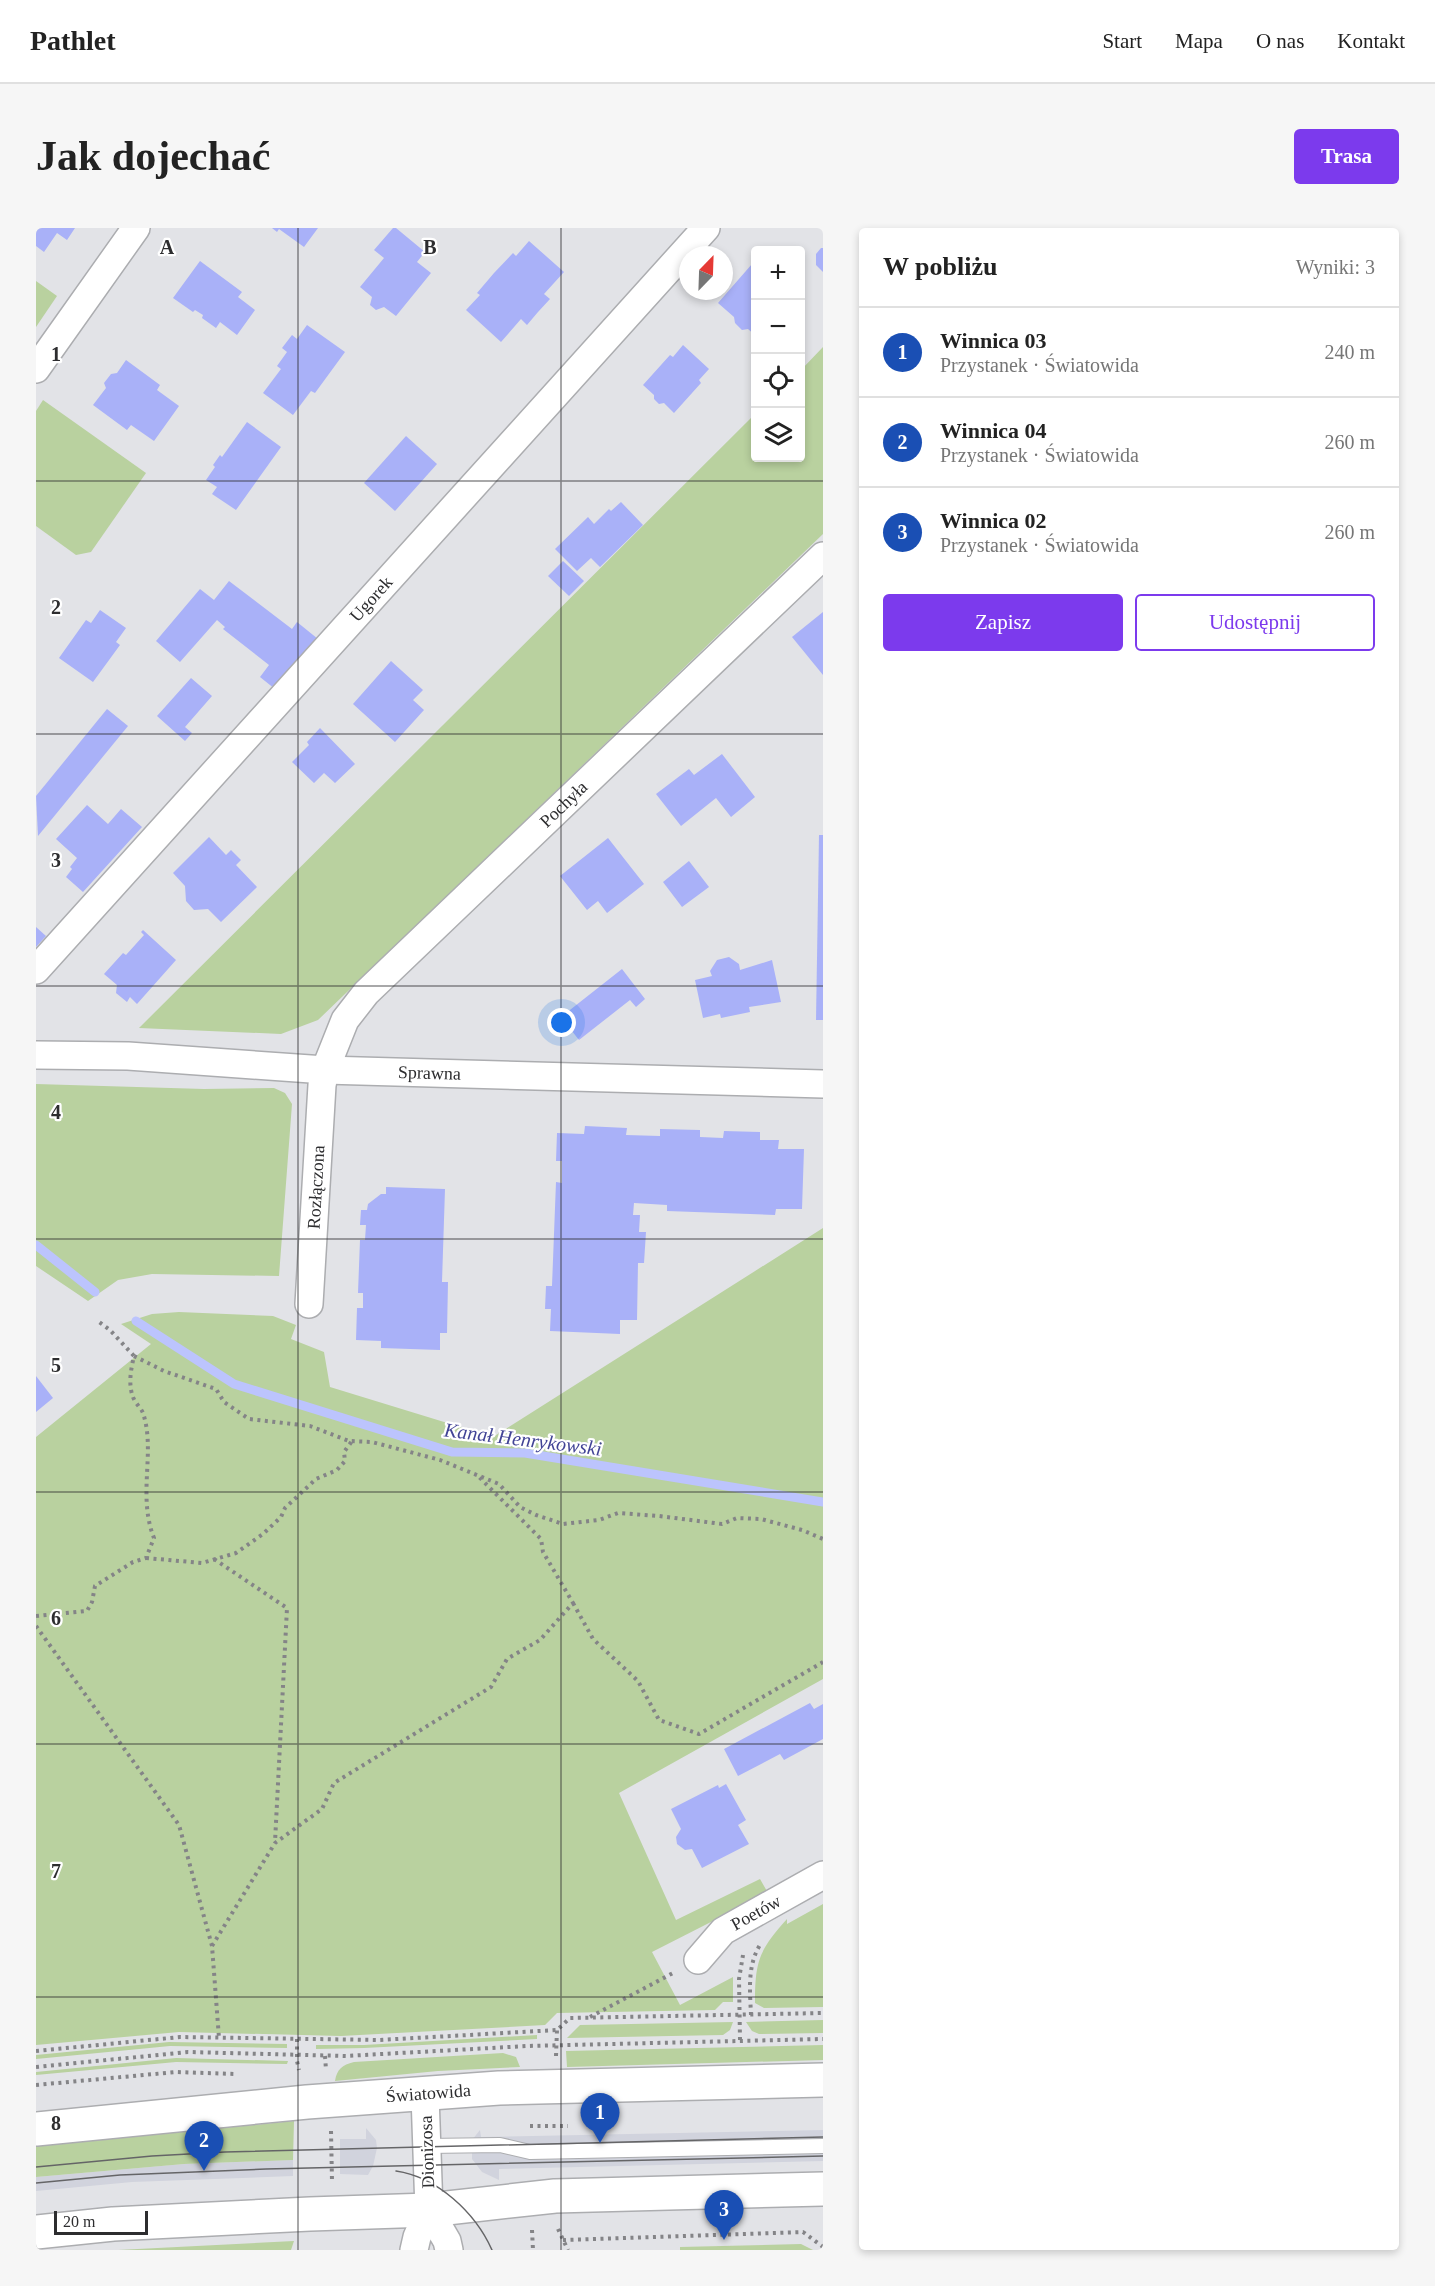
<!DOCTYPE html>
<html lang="pl">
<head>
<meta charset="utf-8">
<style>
  :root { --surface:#fff; --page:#f6f6f6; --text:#222; --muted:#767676; --line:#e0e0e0; --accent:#7c3aed }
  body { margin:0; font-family:Georgia,serif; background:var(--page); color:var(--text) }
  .controls { position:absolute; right:18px; top:18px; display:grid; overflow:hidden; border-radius:6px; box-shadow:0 3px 9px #0003 }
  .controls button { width:54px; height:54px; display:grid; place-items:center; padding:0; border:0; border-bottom:2px solid var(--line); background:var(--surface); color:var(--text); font:30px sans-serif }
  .compass { position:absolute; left:643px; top:18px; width:54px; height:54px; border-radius:50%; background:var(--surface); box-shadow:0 3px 9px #0003; rotate:23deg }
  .scale { position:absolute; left:18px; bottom:15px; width:94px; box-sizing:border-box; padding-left:6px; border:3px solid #2d2d2f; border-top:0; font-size:16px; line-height:21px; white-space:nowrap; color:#2d2d2f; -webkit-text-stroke:4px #fff; paint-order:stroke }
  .you { position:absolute; left:526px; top:795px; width:21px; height:21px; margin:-15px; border:4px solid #fff; border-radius:50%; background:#1a73e8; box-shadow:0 0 0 9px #1a73e833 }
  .badge { display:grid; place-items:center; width:39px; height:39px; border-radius:50%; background:var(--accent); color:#fff; font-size:20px; font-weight:700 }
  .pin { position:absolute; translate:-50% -50px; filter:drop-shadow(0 2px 3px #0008) }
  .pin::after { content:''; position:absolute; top:32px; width:21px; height:18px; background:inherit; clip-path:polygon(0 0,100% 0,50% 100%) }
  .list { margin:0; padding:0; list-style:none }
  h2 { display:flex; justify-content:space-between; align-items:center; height:78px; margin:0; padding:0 24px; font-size:26px }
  h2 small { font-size:20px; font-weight:400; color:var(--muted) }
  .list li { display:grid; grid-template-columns:39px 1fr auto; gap:18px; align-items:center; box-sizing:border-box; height:90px; padding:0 24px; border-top:2px solid var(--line) }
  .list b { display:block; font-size:22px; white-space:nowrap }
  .list p { margin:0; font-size:20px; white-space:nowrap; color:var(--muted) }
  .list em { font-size:20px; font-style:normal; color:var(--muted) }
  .actions { display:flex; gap:12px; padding:18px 24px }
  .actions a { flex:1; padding:14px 0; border:2px solid var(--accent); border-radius:6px; text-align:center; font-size:21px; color:var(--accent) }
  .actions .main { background:var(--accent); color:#fff }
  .icon { flex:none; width:33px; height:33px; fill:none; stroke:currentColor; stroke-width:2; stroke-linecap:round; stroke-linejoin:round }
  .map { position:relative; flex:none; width:787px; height:2022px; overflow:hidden; border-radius:6px }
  header { display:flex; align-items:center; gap:36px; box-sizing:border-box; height:84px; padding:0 30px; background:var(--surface); border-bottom:2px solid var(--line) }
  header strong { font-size:28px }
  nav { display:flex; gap:33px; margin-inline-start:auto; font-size:21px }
  .intro { display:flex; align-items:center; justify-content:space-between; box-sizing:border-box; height:144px; padding:0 36px }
  h1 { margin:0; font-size:42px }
  .button { padding:15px 27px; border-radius:6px; background:var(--accent); color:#fff; font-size:21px; font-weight:700 }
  main { display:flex; gap:36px; padding:0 36px }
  aside { flex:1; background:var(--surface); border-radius:6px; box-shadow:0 3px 9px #0003 }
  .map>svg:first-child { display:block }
</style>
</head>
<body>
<header>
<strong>Pathlet</strong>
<nav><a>Start</a><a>Mapa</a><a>O nas</a><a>Kontakt</a></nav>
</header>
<div class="intro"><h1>Jak dojechać</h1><a class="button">Trasa</a></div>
<main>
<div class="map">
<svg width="787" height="2022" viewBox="0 0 787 2022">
  <rect width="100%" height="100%" fill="#e2e3e7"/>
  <!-- built -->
  <g fill="#d1d3dd">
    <path d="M330,1900L340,1912L341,1920L337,1938L332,1947L304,1946V1911H330Z"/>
    <path d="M444,1902L445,1909L787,1902V1933L463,1941V1952L446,1944L436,1931V1912Z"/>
    <path d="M257,1932V1948L96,1954L0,1963V1949L148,1936Z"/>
  </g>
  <!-- green -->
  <g fill="#b9d19f">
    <path d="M0,53L21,68L0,99Z"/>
    <path d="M787,119V306L282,792L245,806L103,800L719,186L720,230H764L765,142Z"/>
    <path d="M7,172L110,245L55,324L40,327L0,298V183Z"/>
    <path d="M0,856L168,861L238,860L249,865L256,876L243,1048L116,1046L82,1052L52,1073L0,1038Z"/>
    <path d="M787,1000V1451L583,1565L640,1692L724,1651L732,1665L616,1724L644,1777L697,1749V1774H687L679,1782L521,1785L509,1797L305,1808L143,1804L0,1817V1209L115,1116L85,1096L116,1086L143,1084L237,1088L260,1097L255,1111L288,1124L294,1159L457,1209Z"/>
    <path d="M787,1676V1779L728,1780L719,1775C719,1733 723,1722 751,1691V1696Z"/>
    <path d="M787,1792V1805L723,1806L716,1803L710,1794Z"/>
    <path d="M697,1794L694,1802L687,1807L531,1810L544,1797Z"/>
    <path d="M501,1807V1811L328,1820L280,1821V1817H328Z"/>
    <path d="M133,1814L251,1816V1820L134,1818L0,1831V1827Z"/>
    <path d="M787,1817V1832L531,1839L530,1823Z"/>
    <path d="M467,1825L480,1829L484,1839L402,1843L299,1853C301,1841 306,1837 318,1834Z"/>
    <path d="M140,1830L252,1833L251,1836L140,1834L0,1847V1844Z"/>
    <path d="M258,1893L257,1932L148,1936L0,1949V1918Z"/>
    <path d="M258,2013L255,2022H82Z"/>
    <path d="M765,2016L777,2022H644V2019Z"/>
  </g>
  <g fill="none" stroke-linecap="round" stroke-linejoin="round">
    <!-- stream -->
    <g stroke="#bcc4fd" stroke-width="9">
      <path d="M0,1017L59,1064"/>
      <path d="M100,1093L198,1156L416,1224L489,1225L787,1274"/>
    </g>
  </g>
  <!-- building -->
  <g fill="#a9b1f8">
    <path d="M0,0H39L31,12L21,5L8,24L0,18Z"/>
    <path d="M236,0H282L268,19L243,1L241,4Z"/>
    <path d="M357,0H360L389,24L381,34L395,45L360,88L348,79L340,82L334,77L336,69L324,59L348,30L338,22Z"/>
    <path d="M493,13L528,44L508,66L514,71L502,84L491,97L485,91L465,114L430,82L444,67L441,65L458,45L477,25L480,28Z"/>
    <path d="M785,20H787V44L780,37V26Z"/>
    <path d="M164,33L206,64L202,69L219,82L201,107L184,94L180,100L166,90L167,87L159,82L157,84L137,70Z"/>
    <path d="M716,36L720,39V108L712,101L706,102L699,95L698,89L682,75Z"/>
    <path d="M271,97L309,124L279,165L275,163L257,187L227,165L245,141L241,138L251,124L246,120L256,107L261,111Z"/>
    <path d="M647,117L673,141L663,152L665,155L638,185L628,175L623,176L618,171V167L607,157L634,127L637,129Z"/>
    <path d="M90,132L124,157L121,162L143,178L118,213L95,197L91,202L57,177L70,160L68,155L75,146L81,145Z"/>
    <path d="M211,194L245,219L200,282L176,266L181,259L170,252L179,239L177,237L184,227L186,229Z"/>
    <path d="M370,208L401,236L359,283L328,255Z"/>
    <path d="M585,274L607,297L564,339L555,330L541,343L519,321L552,289L558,296L573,281L575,283Z"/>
    <path d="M527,333L548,353L533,368L512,348Z"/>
    <path d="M193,353L256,401L261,394L282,411L239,461L224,449L233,437L187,401L189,399L181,392L144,434L120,413L164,361L178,372Z"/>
    <path d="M64,382L90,400L80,414L84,417L57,454L23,430L50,392L55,395Z"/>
    <path d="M787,384V447L756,409Z"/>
    <path d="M355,433L387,462L377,472L388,482L359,514L317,476Z"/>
    <path d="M155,450L176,468L149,499L156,505L149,513L121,488Z"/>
    <path d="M71,481L92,498L2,608L0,568Z"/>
    <path d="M284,500L319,536L299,555L288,545L278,555L256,534L273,517L271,514Z"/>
    <path d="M686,526L719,569L695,589L680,570L645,598L620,566L653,541L658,547Z"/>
    <path d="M51,577L72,596L85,581L106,599L47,664L30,649L36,641L34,639L41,630L20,611Z"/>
    <path d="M783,607H787V792H780Z"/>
    <path d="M173,609L190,627L195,622L205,632L200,637L221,659L185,694L172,681L158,682L150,673L149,658L137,645Z"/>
    <path d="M572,610L608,656L571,685L562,673L551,682L524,648Z"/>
    <path d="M653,633L673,659L646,679L627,654Z"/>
    <path d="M0,699L10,708L0,719Z"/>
    <path d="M107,702L140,732L101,776L94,769L91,774L80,765L81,757L68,746L87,725L90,727L108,707L105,704Z"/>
    <path d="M693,729L703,736L704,742L736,732L745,774L713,779L714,784L685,790L684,786L667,790L659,752L676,748L674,743L681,732Z"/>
    <path d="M586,741L609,771L600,779L594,772L543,812L525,789Z"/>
    <path d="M549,898L591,900L590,907L624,908V901L664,902V909L687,910L688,903L724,904V912H743L742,921H768L766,981H740L739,987L631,983V977L598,975L597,987H604L603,1004H610L608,1035H602L601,1092H584V1106L514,1103L515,1081H509L510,1058H516L520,954L526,955V933H520L521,905L548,906Z"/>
    <path d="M350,959L409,961L406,1054H412L411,1105H404V1122L345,1120V1113L320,1112L321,1080H327V1065H322L324,1012H329L330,997H324L325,982H331L332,976L345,966H350Z"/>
    <path d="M0,1148L17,1170L0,1184Z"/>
    <path d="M774,1475L778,1481L787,1476V1511L748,1532L744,1526L702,1548L688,1521Z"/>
    <path d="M690,1556L710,1592L702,1597L713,1616L666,1640L656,1621L649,1622L641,1616L640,1609L645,1601L635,1581L682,1557L683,1560Z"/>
  </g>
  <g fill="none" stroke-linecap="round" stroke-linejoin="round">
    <defs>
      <path id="service" d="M391,1918L464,1917L494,1924L787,1918"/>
      <g id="minor">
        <path d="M0,141L100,0"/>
        <path id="s1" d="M0,742L670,0"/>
        <path id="s2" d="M0,827L92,828L289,842L787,856"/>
        <path id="s3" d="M273,1076L286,857L289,842L309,792L330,765L787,328"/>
        <path id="s4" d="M662,1732L687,1703L787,1647"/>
        <path d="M393,1982L411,2013L413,2022"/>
        <path d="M378,2022L381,2009L393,1982L389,1867"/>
      </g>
      <g id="tertiary">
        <path id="s5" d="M0,1901L271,1874L463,1860L787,1852"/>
        <path d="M0,2004L77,1996L274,1986L393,1982L519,1968L787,1961"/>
      </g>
    </defs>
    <!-- service casing -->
    <use href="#service" stroke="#acadb0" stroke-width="16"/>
    <!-- minor casing -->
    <use href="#minor" stroke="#acadb0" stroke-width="30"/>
    <!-- tertiary casing -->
    <use href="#tertiary" stroke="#acadb0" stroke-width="36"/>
    <!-- path -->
    <g stroke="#848487" stroke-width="4" stroke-dasharray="3 4.5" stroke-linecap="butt">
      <path d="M98,1128L128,1143L180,1161L188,1174L213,1191L274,1198L313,1213L336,1214L404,1232L463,1256L484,1279L500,1287L527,1296L563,1292L582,1285L623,1288L686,1296L701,1290L725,1291L766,1302L787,1311"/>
      <path d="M110,1330L166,1335L200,1325L227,1306L245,1289L249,1280L280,1251L301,1242L309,1233L308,1224L316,1213"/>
      <path d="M178,1331L251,1380L239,1614"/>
      <path d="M537,1375L557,1411L602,1453L623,1492L663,1506L787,1434"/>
      <path d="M0,1388L51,1383L56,1374L59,1358L97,1334L110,1330L118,1310C101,1267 120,1224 107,1185C105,1180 99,1175 97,1169C92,1156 95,1141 98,1128L74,1102L63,1094"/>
      <path d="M0,1398L143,1597L176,1718L183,1810"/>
      <path d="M176,1718L239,1615L286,1581L298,1555L455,1459L471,1431L504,1412L537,1375L507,1324L505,1311L443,1249"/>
      <path d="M715,1787C714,1763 711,1738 724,1717"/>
      <path d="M554,1789L637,1745"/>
      <path d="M261,1811V1833L263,1842"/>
      <path d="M704,1812L703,1751L707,1727"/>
      <path d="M0,1823L144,1809L343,1812L521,1802L534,1790L787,1785"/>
      <path d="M289,1828L290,1842"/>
      <path d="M520,1828L521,1802"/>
      <path d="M0,1839L152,1824L310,1828L491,1818L787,1811"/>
      <path d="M0,1857L140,1844L201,1846"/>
      <path d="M494,1898H532"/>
      <path d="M295,1903L296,1953"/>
      <path d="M522,2001L532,2022"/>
      <path d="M496,2002L497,2022"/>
      <path d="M527,2012L767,2004L787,2019"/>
    </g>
    <!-- service -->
    <use href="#service" stroke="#fff" stroke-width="14"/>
    <!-- minor -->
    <use href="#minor" stroke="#fff" stroke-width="27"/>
    <!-- tertiary -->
    <use href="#tertiary" stroke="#fff" stroke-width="33"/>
    <!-- tram -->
    <g stroke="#656567" stroke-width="1.5">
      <path d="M0,1939L116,1928L189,1924L787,1909"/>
      <path d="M360,1943C401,1949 439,1984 456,2022"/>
      <path d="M0,1955L84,1947L230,1941L787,1928"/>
    </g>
  </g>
  <!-- grid -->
  <path fill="none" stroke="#2d2d2f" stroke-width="1.5" stroke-opacity="0.55" d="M262,0V2022M525,0V2022M0,253H787M0,506H787M0,758H787M0,1011H787M0,1264H787M0,1516H787M0,1769H787"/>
  <g text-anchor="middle" stroke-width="4.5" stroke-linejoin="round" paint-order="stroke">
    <!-- street labels -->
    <g font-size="18" fill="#2d2d2f" stroke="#fff">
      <text dy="6" stroke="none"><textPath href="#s1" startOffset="500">Ugorek</textPath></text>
      <text dy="6" stroke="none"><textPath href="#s3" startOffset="596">Pochyła</textPath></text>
      <text dy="6" stroke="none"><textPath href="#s2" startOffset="394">Sprawna</textPath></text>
      <text dy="6" stroke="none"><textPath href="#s3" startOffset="117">Rozłączona</textPath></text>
      <text dy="6" stroke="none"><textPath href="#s4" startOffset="76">Poetów</textPath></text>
      <text dy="6" stroke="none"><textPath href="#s5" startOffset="394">Światowida</textPath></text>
      <text transform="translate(391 1924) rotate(-92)" y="6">Dionizosa</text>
    </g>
    <!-- water labels -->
    <g font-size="20" font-style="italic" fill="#424496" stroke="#fff">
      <text transform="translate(487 1211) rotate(7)" y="7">Kanał Henrykowski</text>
    </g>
  </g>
  <g font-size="20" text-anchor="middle" font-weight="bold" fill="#2d2d2f" stroke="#fff" stroke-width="4.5" stroke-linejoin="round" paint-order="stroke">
    <text x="131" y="26">A</text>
    <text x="394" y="26">B</text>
    <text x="20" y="133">1</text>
    <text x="20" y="386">2</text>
    <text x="20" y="639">3</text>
    <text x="20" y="891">4</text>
    <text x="20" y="1144">5</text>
    <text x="20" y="1397">6</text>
    <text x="20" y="1650">7</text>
    <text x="20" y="1902">8</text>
  </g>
</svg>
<div class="controls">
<button>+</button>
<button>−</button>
<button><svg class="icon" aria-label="locate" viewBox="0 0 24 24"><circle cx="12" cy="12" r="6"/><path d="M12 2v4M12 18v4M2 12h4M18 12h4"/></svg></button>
<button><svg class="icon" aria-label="layers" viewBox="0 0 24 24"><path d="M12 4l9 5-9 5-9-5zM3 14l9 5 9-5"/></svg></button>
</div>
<svg class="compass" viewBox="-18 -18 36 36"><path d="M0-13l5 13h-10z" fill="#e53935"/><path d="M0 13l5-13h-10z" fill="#767676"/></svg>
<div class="scale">20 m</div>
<div class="you"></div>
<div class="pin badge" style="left:564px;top:1915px;background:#1a4fb4">1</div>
<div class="pin badge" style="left:168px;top:1943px;background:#1a4fb4">2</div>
<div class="pin badge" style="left:688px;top:2012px;background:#1a4fb4">3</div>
</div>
<aside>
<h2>W pobliżu<small>Wyniki: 3</small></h2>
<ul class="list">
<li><span class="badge" style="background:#1a4fb4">1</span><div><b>Winnica 03</b><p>Przystanek · Światowida</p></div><em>240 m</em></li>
<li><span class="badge" style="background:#1a4fb4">2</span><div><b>Winnica 04</b><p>Przystanek · Światowida</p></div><em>260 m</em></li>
<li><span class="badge" style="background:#1a4fb4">3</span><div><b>Winnica 02</b><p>Przystanek · Światowida</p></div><em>260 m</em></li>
</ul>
<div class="actions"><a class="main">Zapisz</a><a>Udostępnij</a></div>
</aside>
</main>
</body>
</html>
